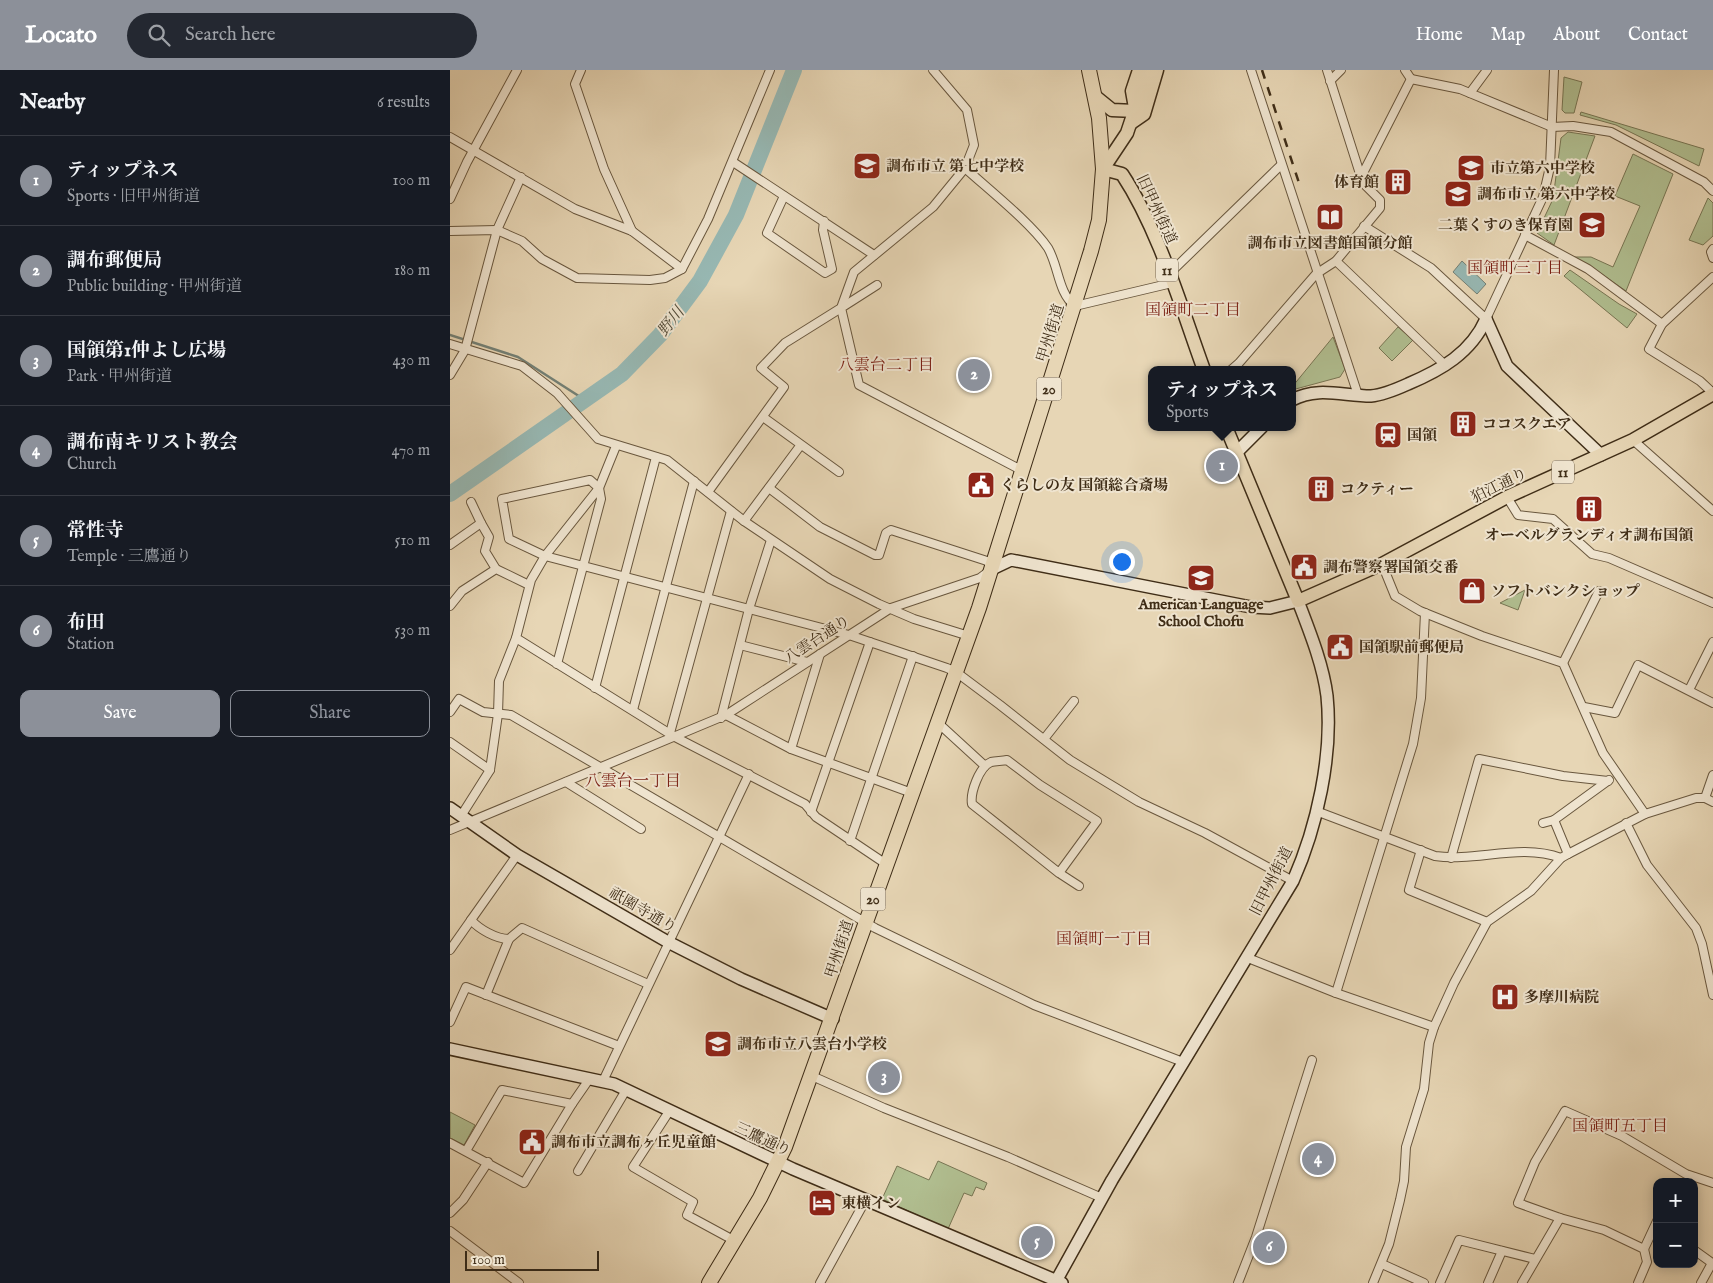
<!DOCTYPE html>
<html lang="en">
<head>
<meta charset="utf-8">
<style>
  :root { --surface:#171b24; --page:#242831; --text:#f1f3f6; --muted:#9ea1a6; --line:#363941; --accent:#8c9099 }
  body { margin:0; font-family:"IM FELL English","Noto Serif JP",serif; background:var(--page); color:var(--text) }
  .controls { position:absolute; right:15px; bottom:15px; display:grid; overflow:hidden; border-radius:10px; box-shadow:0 2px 12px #0003 }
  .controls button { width:45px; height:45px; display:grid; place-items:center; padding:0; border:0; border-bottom:1px solid var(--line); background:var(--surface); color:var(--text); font:25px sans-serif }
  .scale { position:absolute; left:15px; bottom:12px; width:134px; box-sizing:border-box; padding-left:5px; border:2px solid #3f2d17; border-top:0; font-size:14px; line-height:18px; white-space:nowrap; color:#3f2d17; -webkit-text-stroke:4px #efe4cf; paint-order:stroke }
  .you { position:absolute; left:671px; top:491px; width:18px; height:18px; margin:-12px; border:4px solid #fff; border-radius:50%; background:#1a73e8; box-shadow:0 0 0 8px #1a73e833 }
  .badge { display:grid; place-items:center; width:32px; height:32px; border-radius:50%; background:var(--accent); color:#fff; font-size:16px; font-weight:700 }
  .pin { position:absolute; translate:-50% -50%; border:2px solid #fff; box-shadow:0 1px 5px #0006 }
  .popup { position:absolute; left:698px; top:296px; width:148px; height:65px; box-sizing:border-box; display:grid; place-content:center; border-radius:10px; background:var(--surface); filter:drop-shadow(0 1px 4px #0005); font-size:16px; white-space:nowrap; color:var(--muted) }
  .popup b { font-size:19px; color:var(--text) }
  .popup::after { content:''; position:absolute; left:50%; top:100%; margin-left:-10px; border:10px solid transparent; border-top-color:var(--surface) }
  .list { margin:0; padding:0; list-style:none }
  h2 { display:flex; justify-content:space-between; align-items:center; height:65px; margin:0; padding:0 20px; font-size:21px }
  h2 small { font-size:16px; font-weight:400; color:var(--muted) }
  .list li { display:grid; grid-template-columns:32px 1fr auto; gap:15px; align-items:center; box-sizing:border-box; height:90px; padding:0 20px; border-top:1px solid var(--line) }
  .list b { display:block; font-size:19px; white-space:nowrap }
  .list p { margin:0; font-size:16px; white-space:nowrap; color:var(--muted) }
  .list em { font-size:16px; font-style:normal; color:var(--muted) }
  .actions { display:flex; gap:10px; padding:15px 20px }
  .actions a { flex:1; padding:11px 0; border:1px solid var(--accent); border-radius:10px; text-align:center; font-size:18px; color:var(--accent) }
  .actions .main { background:var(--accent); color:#fff }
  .icon { flex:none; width:28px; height:28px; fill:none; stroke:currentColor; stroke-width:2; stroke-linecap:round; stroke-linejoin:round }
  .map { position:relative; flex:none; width:1263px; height:1213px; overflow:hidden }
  header { display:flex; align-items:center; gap:30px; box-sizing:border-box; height:70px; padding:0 25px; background:var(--accent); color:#fff }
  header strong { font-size:24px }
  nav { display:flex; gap:28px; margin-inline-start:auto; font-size:18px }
  .search { width:350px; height:45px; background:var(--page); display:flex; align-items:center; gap:12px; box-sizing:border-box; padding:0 18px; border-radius:28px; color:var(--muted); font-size:19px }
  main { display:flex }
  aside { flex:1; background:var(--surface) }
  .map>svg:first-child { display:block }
</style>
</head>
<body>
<header>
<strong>Locato</strong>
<div class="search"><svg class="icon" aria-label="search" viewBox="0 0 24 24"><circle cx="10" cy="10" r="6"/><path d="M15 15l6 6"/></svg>Search here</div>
<nav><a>Home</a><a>Map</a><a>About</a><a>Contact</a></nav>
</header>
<main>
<aside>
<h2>Nearby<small>6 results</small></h2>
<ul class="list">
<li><span class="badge">1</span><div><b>ティップネス</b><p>Sports · 旧甲州街道</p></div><em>100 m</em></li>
<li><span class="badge">2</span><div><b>調布郵便局</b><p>Public building · 甲州街道</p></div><em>180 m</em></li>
<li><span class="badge">3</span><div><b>国領第1仲よし広場</b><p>Park · 甲州街道</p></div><em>430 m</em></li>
<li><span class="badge">4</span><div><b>調布南キリスト教会</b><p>Church</p></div><em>470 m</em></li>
<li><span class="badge">5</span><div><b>常性寺</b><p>Temple · 三鷹通り</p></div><em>510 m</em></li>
<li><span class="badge">6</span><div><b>布田</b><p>Station</p></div><em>530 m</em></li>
</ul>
<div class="actions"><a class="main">Save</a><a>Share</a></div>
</aside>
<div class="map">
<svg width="1263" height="1213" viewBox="0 0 1263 1213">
  <rect width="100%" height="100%" fill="#e7d6b5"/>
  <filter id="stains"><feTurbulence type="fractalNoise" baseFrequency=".004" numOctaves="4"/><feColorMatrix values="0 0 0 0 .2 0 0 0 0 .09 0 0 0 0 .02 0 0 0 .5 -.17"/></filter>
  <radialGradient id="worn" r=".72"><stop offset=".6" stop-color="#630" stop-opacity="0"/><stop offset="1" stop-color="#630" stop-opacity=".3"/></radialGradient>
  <!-- green -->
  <g fill="#b1bf91" stroke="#787654">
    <path d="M1114,7L1132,12L1124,43H1115L1112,40Z"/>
    <path d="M1131,42L1254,79L1249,96L1166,55L1130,45Z"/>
    <path d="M1118,62L1145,66L1104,175L1087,163L1103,129L1111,68Z"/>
    <path d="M1183,84L1223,104L1176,221L1140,196L1122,187H1141L1163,197L1190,136L1165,126Z"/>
    <path d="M1258,128L1263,133V166L1253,175L1239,170Z"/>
    <path d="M1120,200L1169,234L1187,244L1177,258L1114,206Z"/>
    <path d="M948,257L963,270L942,291L929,278Z"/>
    <path d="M883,267L895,299L890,307L842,320V317Z"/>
    <path d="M1075,520L1068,540L1050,533Z"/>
    <path d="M431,995L446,1003L438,1019L423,1011Z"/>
    <path d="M0,1042L25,1055L14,1075L0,1068Z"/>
    <path d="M488,1091L537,1113L534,1120L526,1117L522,1126L514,1123L498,1159L432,1129L447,1096L479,1110Z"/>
  </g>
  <!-- water -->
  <path fill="#97b8b3" stroke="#748075" d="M1012,191L1036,214L1027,224L1003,202Z"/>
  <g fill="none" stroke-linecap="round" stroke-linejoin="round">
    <!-- stream -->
    <path stroke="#748075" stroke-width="2.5" d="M0,265L68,287L135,330"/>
    <!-- river -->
    <path stroke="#97b8b3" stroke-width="16" d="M0,424L172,304L210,265L250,211L286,145L344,0"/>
    <defs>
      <g id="street">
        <path d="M131,0L125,14L154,99L182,161"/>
        <path d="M801,0L908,325"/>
        <path d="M877,0L911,107"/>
        <path d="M955,0L961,9"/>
        <path d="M880,11L891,0"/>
        <path d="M1020,23L1037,0"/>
        <path d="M0,67L125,139L182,161L232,199"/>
        <path d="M283,92L424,185"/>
        <path d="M515,98C538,119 581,153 598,178C609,197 608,223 625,236L722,213"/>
        <path d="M334,126L317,163L375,203L382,199L373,160L374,151"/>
        <path d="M0,129L17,92L67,0"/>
        <path d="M914,156L981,198L1036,249L1093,127L1100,97L1104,0"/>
        <path d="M0,161L47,160L72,171L92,189L127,208L200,210L215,208L232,199L258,149L320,0"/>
        <path d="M1075,165L1138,199L1212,254"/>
        <path d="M1263,179L1261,182L1263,188"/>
        <path d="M886,191L996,296"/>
        <path d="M719,204L831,95"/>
        <path d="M1263,207L1212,254L1199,279L1250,311L1263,323"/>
        <path d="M427,215L391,238L409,315L573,401"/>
        <path d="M0,274L72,296L107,323L148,369L217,390L294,451L380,509L429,534L464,549L519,566"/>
        <path d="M781,300L789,293L866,204L886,191L930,138V130L911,111V107L961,9L1010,19L1102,57L1123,56L1161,62L1254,112L1263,121"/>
        <path d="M0,305L15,280L47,160L71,107"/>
        <path d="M313,347L389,402"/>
        <path d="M1183,370L1263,441"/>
        <path d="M166,376L149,418L95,486L81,510L66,568L225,667L355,734L366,747L436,794"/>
        <path d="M258,422L334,317L311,298L335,273L391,238L404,202L483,137L515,98L524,75L517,40L483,0"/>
        <path d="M1057,427L1068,445L1103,449L1142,484L1159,488L1263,533"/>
        <path d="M294,451L350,376"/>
        <path d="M31,453L39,467L35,481L46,499"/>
        <path d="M0,475L31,453L21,432"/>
        <path d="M932,494L945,526L970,541L1032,566L1113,593L1153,683L1195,744"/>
        <path d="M0,536L12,521L46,499L79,515"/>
        <path d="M290,575L357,592"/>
        <path d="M1113,593L1149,521"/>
        <path d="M107,594L151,429L149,418L140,410L52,429L59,469L95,486L399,565L497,598L506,602L550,635L620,690L689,732L755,763L843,811"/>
        <path d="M145,618L206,387"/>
        <path d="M1239,620L1263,572"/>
        <path d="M1134,637L1165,643L1188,595L1263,633"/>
        <path d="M183,640L244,411"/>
        <path d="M0,642L9,629L33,642L61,645L425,858L584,935L733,992"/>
        <path d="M276,645L341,679L462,723"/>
        <path d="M271,648L299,539L321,470"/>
        <path d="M487,652L535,696"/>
        <path d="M220,663L281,441"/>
        <path d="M594,669L624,631"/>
        <path d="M0,672L40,700"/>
        <path d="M341,679L370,584"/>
        <path d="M116,712L191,759"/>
        <path d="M1255,728L1263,705"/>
        <path d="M866,741L985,786C1026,792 1070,773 1111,788"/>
        <path d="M361,742L420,572"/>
        <path d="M11,746L40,700L48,644L49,611L66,568"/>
        <path d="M1093,753L1104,750"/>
        <path d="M1176,753L1197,795L1246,858L1252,874L1263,925"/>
        <path d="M0,760L276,645L441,538L530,508L542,499L537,491L441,460L436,463L429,485H425L370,457L319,418"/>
        <path d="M400,771L463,586"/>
        <path d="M971,780L959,820L1037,852"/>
        <path d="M1118,784L1104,750L1159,710"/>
        <path d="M1001,788L1029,689L1113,706L1158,711"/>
        <path d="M609,803L522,734C520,723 529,697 541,692C546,691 552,691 557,690L590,715L647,751L609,803L629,816"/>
        <path d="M59,869C46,869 29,859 21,850L67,785"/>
        <path d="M0,880L21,850"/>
        <path d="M798,888L886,923L984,957"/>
        <path d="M886,923L963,674L971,628L975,543"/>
        <path d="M36,925L59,869L72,858L198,914"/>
        <path d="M0,952L16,917L169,976"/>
        <path d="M362,1006L434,1038L558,1087L652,1128"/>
        <path d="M153,1011L299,704"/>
        <path d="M122,1034L140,1008"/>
        <path d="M220,1040L183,1097L243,1132L237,1145L285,1171"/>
        <path d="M0,1073L74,1113L122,1034L52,1020L16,1081"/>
        <path d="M128,1101L176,1020"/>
        <path d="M0,1143L13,1130L38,1092"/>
        <path d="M0,1161L69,1213"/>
        <path d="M1194,1179L1207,1151"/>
        <path d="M1244,1180L1262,1193L1251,1213"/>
        <path d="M932,1194L974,1213"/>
        <path d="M370,1213L415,1131"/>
        <path d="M788,1213L806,1167L862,990"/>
        <path d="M923,1213L939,1174L950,1130L954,1111L956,1077L974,1019L979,973L984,957L1004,913L1037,852L1081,821L1111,788L1118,784L1195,744L1246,728H1255L1263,732"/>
        <path d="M990,1213L1009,1170L1085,1189"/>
        <path d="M1038,1213L1052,1181"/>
        <path d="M1072,1213L1110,1148"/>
        <path d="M1188,1213L1197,1192L1194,1179L1154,1160L1110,1148L1068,1133L1085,1092L1115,1041L1172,1066L1236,1104L1263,1113"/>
      </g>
      <g id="secondary">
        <path d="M1036,249L1057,296L1151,385"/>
        <path d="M842,330C868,316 893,326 921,326C933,325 947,319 958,314C991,300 1021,283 1036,249"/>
        <path d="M786,383L812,357"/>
        <path d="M542,499L561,490L801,537L820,538L848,531C859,560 873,594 877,626C883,685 867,757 843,811L662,1110L605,1213"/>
        <path d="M0,738L67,785L218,872L291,909L383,949"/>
        <path d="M0,979L164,1014L343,1099L612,1213"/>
      </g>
      <g id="primary">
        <path d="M698,0L677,63L653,99L672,104C709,160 731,237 754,300"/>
        <path d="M646,27L662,40L685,41"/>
        <path d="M685,38L682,21L689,0"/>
        <path d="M681,53L694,44L707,0"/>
        <path d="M776,357L848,531L932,494L1057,427L1183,370L1263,324"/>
      </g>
      <path id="highway" d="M259,1213L310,1128L335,1077L529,538L641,181L649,150L653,99L649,48L639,0"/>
    </defs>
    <!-- street casing -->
    <use href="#street" stroke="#69573e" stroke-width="10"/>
    <!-- secondary casing -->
    <use href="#secondary" stroke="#3f2d17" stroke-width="14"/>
    <!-- primary casing -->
    <use href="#primary" stroke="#3f2d17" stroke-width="15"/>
    <!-- highway casing -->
    <use href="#highway" stroke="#3f2d17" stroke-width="16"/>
    <!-- street -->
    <use href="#street" stroke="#efe4cf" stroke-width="8"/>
    <!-- secondary -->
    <use href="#secondary" stroke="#efe4cf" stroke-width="11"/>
    <!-- primary -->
    <use href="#primary" stroke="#e7d6b5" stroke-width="12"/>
    <!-- highway -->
    <use href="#highway" stroke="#e7d6b5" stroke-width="14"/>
    <!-- rail -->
    <path stroke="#3f2d17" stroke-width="2.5" stroke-dasharray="9 9" stroke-linecap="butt" d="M812,0L849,113"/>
  </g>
  <!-- icons -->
  <defs>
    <symbol id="school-square" viewBox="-11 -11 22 22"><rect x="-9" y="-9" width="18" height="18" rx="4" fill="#8f2418" stroke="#efe4cf"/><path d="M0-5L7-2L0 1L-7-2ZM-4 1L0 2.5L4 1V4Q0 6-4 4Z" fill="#fff"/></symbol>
    <symbol id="building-square" viewBox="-11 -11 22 22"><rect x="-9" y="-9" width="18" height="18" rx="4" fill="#8f2418" stroke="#efe4cf"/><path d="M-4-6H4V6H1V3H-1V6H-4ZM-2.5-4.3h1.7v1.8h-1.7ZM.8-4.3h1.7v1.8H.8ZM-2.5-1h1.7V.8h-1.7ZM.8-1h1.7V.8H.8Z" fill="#fff"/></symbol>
    <symbol id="library-square" viewBox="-11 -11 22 22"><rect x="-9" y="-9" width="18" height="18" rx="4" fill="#8f2418" stroke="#efe4cf"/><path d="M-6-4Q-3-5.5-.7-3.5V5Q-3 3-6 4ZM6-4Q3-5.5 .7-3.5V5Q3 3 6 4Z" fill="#fff"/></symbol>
    <symbol id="station-square" viewBox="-11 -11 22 22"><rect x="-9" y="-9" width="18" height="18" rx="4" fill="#8f2418" stroke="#efe4cf"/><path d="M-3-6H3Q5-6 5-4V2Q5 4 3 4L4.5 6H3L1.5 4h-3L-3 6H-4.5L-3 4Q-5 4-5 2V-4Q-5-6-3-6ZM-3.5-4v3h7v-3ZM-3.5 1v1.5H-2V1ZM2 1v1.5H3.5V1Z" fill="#fff"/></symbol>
    <symbol id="civic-square" viewBox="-11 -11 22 22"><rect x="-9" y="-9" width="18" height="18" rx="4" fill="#8f2418" stroke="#efe4cf"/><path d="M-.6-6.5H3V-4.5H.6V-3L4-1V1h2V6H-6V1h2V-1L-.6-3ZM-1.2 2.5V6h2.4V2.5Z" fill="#fff"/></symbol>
    <symbol id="shop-square" viewBox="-11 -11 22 22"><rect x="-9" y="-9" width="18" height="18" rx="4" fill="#8f2418" stroke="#efe4cf"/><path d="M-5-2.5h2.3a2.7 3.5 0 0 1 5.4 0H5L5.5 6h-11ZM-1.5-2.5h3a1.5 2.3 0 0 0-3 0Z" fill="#fff"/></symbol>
    <symbol id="hospital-square" viewBox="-11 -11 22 22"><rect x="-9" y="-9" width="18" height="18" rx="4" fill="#8f2418" stroke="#efe4cf"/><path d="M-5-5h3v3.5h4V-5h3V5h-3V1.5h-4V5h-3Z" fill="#fff"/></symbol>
    <symbol id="hotel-square" viewBox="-11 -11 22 22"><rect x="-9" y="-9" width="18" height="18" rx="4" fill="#8f2418" stroke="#efe4cf"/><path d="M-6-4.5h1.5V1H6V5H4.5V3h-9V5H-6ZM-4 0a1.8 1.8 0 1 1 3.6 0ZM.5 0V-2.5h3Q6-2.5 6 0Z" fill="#fff"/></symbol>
  </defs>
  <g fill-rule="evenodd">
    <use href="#school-square" x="401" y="80" width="32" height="32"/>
    <use href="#school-square" x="1005" y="82" width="32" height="32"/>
    <use href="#building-square" x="932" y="96" width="32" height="32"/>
    <use href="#school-square" x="992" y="108" width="32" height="32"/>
    <use href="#library-square" x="864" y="131" width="32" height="32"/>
    <use href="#school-square" x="1126" y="139" width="32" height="32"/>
    <use href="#building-square" x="997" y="338" width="32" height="32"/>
    <use href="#station-square" x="922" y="349" width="32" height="32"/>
    <use href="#civic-square" x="515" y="399" width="32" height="32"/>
    <use href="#building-square" x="855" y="403" width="32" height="32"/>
    <use href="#building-square" x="1123" y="423" width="32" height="32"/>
    <use href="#civic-square" x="838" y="481" width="32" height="32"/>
    <use href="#school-square" x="735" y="492" width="32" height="32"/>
    <use href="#shop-square" x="1006" y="505" width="32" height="32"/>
    <use href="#civic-square" x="874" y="561" width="32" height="32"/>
    <use href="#hospital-square" x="1039" y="911" width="32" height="32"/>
    <use href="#school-square" x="252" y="958" width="32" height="32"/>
    <use href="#civic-square" x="66" y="1056" width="32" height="32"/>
    <use href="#hotel-square" x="356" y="1117" width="32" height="32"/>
  </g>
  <g text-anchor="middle" stroke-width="4" stroke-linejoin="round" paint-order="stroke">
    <!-- shield labels -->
    <g fill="#efe4cf" stroke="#74644e" stroke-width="1">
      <rect x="706" y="188.5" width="22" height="23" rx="4"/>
      <rect x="586.5" y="307.5" width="25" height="23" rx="4"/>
      <rect x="1102" y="390.5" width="22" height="23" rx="4"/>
      <rect x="410.5" y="817.5" width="25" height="23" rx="4"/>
    </g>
    <g font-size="14" font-weight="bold" fill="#3f2d17">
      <text x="717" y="205">11</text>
      <text x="599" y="324">20</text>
      <text x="1113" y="407">11</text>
      <text x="423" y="834">20</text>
    </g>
    <!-- poi labels -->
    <g font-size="15" font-weight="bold" fill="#3f2d17" stroke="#efe4cf" text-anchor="start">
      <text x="436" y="101">調布市立 第七中学校</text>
      <text x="1040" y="103">市立第六中学校</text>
      <text x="929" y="117" text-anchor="end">体育館</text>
      <text x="1027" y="129">調布市立 第六中学校</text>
      <text x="1123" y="160" text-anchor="end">二葉くすのき保育園</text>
      <text x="880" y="178" text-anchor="middle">調布市立図書館国領分館</text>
      <text x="1032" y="359">ココスクエア</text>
      <text x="957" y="370">国領</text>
      <text x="550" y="420">くらしの友 国領総合斎場</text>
      <text x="890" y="424">コクティー</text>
      <text x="1139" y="470" text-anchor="middle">オーベルグランディオ調布国領</text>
      <text x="873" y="502">調布警察署国領交番</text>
      <text x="1041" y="526">ソフトバンクショップ</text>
      <text x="751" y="539" text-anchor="middle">American Language<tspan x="751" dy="17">School Chofu</tspan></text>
      <text x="909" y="582">国領駅前郵便局</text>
      <text x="1074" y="932">多摩川病院</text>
      <text x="287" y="979">調布市立八雲台小学校</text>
      <text x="101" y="1077">調布市立調布ヶ丘児童館</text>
      <text x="391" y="1138">東横イン</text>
    </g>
    <!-- street labels -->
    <g font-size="15" fill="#3f2d17" stroke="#efe4cf">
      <text transform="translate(707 139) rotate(65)" y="5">旧甲州街道</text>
      <text transform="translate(600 263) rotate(-73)" y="5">甲州街道</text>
      <text transform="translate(1049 415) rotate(-26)" y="5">狛江通り</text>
      <text transform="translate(367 569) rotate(-33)" y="5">八雲台通り</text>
      <text transform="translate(821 811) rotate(-63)" y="5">旧甲州街道</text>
      <text transform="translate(193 840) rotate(30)" y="5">祇園寺通り</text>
      <text transform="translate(389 879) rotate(-72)" y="5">甲州街道</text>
      <text transform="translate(313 1069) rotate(25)" y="5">三鷹通り</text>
    </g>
    <!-- neighbourhood labels -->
    <g font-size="16" fill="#7a1f14" stroke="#efe4cf">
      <text x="1065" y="203">国領町三丁目</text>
      <text x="743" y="245">国領町二丁目</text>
      <text x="436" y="300">八雲台二丁目</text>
      <text x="183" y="716">八雲台一丁目</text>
      <text x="654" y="874">国領町一丁目</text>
      <text x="1170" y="1061">国領町五丁目</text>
    </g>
    <!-- water labels -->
    <g font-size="16" font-style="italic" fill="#514936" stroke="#efe4cf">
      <text transform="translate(220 251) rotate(-52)" y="6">野川</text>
    </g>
  </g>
  <rect width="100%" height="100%" filter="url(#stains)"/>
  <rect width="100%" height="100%" fill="url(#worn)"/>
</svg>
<div class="controls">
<button>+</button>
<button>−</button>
</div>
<div class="scale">100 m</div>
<div class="you"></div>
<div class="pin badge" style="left:772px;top:396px">1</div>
<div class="popup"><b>ティップネス</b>Sports</div>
<div class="pin badge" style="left:524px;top:305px">2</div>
<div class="pin badge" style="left:434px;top:1007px">3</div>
<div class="pin badge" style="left:868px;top:1089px">4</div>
<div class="pin badge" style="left:587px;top:1172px">5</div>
<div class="pin badge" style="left:819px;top:1177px">6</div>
</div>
</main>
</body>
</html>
